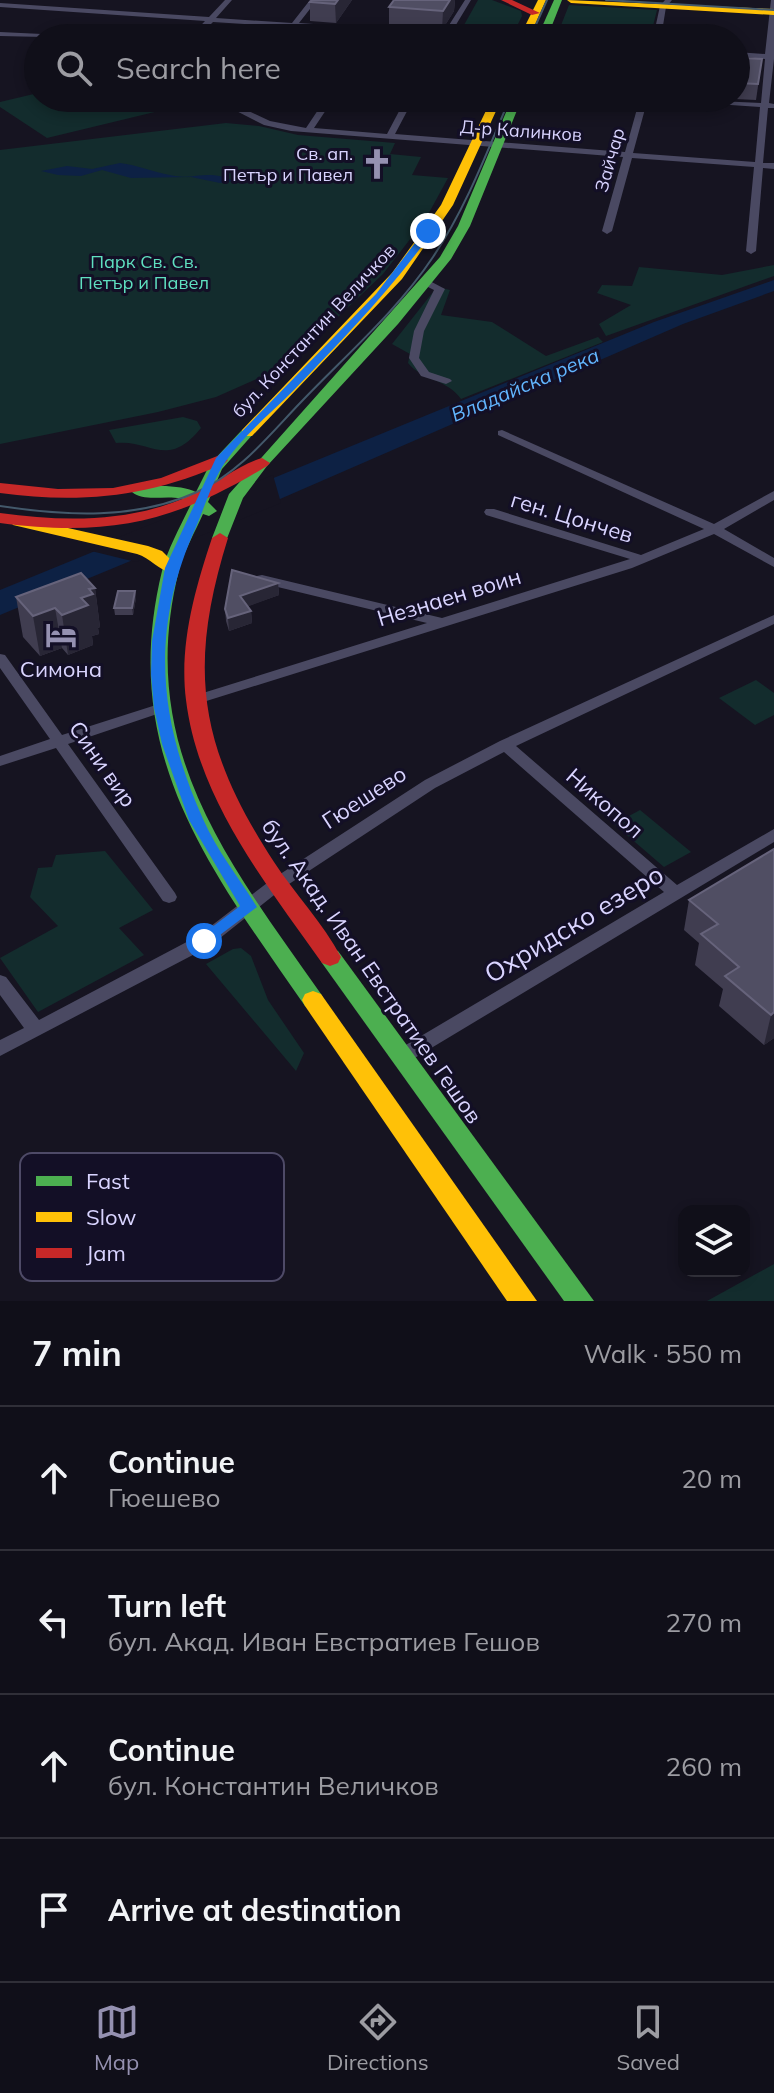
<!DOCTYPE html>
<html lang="en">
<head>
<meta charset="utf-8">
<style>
  :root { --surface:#100f19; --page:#191822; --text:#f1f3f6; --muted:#9c9ca2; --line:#302f38; --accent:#9591b1 }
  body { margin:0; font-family:Mulish,sans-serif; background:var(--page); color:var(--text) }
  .controls { position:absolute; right:24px; bottom:24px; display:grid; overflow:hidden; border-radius:16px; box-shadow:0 4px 12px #0003 }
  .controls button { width:72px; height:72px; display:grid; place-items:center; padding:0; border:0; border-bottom:2px solid var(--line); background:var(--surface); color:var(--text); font:40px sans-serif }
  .stop { position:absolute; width:24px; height:24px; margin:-18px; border:6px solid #1a73e8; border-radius:50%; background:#fff }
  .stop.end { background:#1a73e8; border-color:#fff; box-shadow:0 2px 8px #0008 }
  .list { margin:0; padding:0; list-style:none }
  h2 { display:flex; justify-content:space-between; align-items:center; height:104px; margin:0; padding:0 32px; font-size:34px }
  h2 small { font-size:26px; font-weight:400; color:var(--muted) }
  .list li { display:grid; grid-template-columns:52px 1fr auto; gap:24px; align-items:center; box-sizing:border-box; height:144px; padding:0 32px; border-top:2px solid var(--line) }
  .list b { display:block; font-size:30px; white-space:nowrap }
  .list p { margin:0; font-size:26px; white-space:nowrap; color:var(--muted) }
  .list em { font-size:26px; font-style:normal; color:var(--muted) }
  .icon { flex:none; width:44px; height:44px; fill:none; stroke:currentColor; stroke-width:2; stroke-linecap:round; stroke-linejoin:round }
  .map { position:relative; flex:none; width:774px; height:1301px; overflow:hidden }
  .search { position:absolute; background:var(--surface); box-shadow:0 4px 12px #0003; left:24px; right:24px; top:24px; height:88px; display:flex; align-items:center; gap:20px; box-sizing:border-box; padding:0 28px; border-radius:44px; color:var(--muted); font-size:30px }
  .sheet { height:680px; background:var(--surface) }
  nav { display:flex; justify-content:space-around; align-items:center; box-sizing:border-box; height:112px; border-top:2px solid var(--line); background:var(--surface); font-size:22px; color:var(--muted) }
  nav a { display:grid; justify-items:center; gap:4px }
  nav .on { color:var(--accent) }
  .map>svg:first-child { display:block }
</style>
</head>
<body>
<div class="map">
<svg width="774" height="1301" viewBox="0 0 774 1301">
  <rect width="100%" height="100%" fill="#161421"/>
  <!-- green -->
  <g fill="#132c2d">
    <path d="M478,0H492L521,11L522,16L512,36L459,34Z"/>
    <path d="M569,5L657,10L650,38H556Z"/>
    <path d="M38,93V98H183L192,103L47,138L0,107V102Z"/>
    <path d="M226,123L259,126L298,135L395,143L390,154L421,157L412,175L448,178L425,220L383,274L272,380L259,378L216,397L158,412L0,444V150Z"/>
    <path d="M774,265V276L606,336L599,324L631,305L597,293L602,285L632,286L639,267L722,275Z"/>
    <path d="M437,287L450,290L441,315L492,322L546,356L598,337L603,342L461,399C447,379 423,381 408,363L410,354L392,344Z"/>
    <path d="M183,417L197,421L201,428C167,470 151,439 116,443L109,430Z"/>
    <path d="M756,680L774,693V715L755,725L719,698Z"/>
    <path d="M640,810L691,852L664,867L614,824Z"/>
    <path d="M105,851L153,910L119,928L144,955L38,1012L0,958L58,926L30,897L38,868L52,867L56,855Z"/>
    <path d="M241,948L251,956L268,1000L304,1053L296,1071L206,964L233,949Z"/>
    <path d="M774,1264V1301H707Z"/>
  </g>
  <!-- water -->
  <g fill="#0d2144">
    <path d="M120,163C137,165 154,172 170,175C194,181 207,168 234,181L220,183L191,177L131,178L102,170L81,176L58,175L41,171L67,166L92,169Z"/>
    <path d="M774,280V291L683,324L280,499L0,615V590L654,322Z"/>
  </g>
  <!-- pier -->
  <path fill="#161421" d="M273,475L281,503L136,562L87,550Z"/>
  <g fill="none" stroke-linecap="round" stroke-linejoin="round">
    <!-- street -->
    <g fill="#4a4962" fill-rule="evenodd">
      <path d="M225,0H232L216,18L292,23L310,0H317L299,23L444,33L465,0H471L451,33L490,38H441L296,27L287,38H279L288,27L213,22L197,38H189L205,21L0,7V3L209,17Z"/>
      <path d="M665,0H672L666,7L661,38H653L660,6Z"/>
      <path d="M771,0H774V59L769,103L774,104V108H768L763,163H774V169L763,168L756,251L751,254L746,251L754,167L632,158L612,231L607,234L602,231L623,157L291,131L264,125L211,98H221L270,121L306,128L326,98H334L314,128L387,134L406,98H414L395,134L625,152L640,98H648L633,153L755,162L760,107L657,100L653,98L761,103L765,59L736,56V52L765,54Z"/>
      <path d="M0,32L84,36L88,38L0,36Z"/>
      <path d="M426,279L445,289L424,331L419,358L429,372L450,379L452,381L446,384L421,376L409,358L414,331L434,290L422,284V280Z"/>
      <path d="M502,430L714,524L774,491V500L724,529L774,558V567L714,534L632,568L200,703H190L188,700L190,697L427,623L257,582L255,579L257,576L262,575L442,618L630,559L486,515L484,512L486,509H494L641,555L704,529L498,435V431Z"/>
      <path d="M774,615V624L516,746L677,885L774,829V842L408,1062L401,1064L394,1062L392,1057L394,1052L664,892L504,752L435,788L283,888L210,946L0,1056V1040L24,1028L0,995V975L6,977L39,1020L198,936L271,880L425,780L500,741Z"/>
      <path d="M0,654L5,655L62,735L156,705H166L168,708L166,711L68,744L175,893L177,897L175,901L169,903L163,901L56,748L0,766V756L50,739L0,668Z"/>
    </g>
    <!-- fast -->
    <g fill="#4caf50" fill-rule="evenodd">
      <path d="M554,0H562L547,38H537Z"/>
      <path d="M512,98H522L470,226L451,259L398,324L267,466L243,498L226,541H214L212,538L229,494L440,257L458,226Z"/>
      <path d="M247,429L254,433L222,469L208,502L217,511L209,516L203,514C195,532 184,551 179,570C135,746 226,859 321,994L324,1000L321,1006L313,1009L305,1006C208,866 118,752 162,571C168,548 181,525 191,504C175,490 148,505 132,492C143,483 183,485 196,492L210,464L242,430Z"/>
      <path d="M330,948L338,951L594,1301H564L322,963L319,957L322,951Z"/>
    </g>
    <!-- slow -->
    <g fill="#ffc107" fill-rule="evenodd">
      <path d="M538,0H546L529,38H519Z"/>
      <path d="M567,0L774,9V15L571,3Z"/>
      <path d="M492,98H502L453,205L402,279L252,436H242V430L392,273L441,205Z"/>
      <path d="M19,517L148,546L162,551L179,568L171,573C159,570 150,558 137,554L13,525L11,522Z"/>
      <path d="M313,991L321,994L537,1301H507L305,1006L302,1000L305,994Z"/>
    </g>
    <!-- jam -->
    <g fill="#c62828" fill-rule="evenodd">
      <path d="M501,0H512L540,13L532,15Z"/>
      <path d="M220,455L228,460L225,463C151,497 80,504 0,493V483L58,489L113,488L161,478Z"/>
      <path d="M262,458L270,463L267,466C174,523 108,537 0,523V513C67,522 133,523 196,493C217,483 239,465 262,458Z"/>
      <path d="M220,533L228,538C187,669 199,747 274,862C295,894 323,923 341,957L338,963L330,966L322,963C266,884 198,799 186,700C179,645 195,589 212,538Z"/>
    </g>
    <!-- tram -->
    <g stroke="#43596b" stroke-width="2">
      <path d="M606,0L774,10"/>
      <path d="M530,38L547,0"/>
      <path d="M0,506C66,516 135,520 197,492C241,472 270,434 302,401C347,354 397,311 433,257C466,208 487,152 510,98"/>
    </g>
  </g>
  <!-- wall -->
  <g fill="#403d50">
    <path d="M312,0H352L336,23L310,21V2Z"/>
    <path d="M394,0H455L454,11L442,30L389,26V7Z"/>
    <path d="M742,58L762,59L756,100L735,99Z"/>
    <path d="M278,583L279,595L248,606L251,611L252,623L229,631L226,621L225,609Z"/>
    <path d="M95,588L100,627L98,628L99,634L92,636L93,645L68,655L62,648L40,656L23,637L16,597Z"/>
    <path d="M135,591L136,598L133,615H115L114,608Z"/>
    <path d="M774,849V1038L764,1045L719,1006L723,989L695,965L699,943L684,930L689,900Z"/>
  </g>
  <!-- shaded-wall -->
  <g fill="#282635">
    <path d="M338,0H352L336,23L335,4Z"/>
    <path d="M450,0H455L454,11L442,30L443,11Z"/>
    <path d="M278,583L279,595L241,609L240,596Z"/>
    <path d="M95,588L100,627L98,628L99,634L92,636L93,645L68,655L62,615L89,589Z"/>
    <path d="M135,591L136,598L133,615L132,608Z"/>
    <path d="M55,608L62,648L40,656L33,616Z"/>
    <path d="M251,611L252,623L229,631L228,618Z"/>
    <path d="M774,1012V1038L764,1045L771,1015Z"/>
  </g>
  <!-- building -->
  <g fill="#504e63" stroke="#66637b" stroke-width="2">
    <path d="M312,0H338L335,4L310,2Z"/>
    <path d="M394,0H450L443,11L389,7Z"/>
    <path d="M742,58L762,59L758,84L737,83Z"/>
    <path d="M232,570L278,583L240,596L251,611L228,618L225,609Z"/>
    <path d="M81,573L95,588L89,589L93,594L81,598L88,605L62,615L55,608L33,616L16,597Z"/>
    <path d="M118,591H135L132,608H114Z"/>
    <path d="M774,849V1012L771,1015L725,976L739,967L701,934L718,924L689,900Z"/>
  </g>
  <!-- route -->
  <path fill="#1a73e8" d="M425,230L433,231C390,291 344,338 293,391C271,413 244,435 226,461C213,479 205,506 196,527C150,629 158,718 203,819C217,851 239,878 257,907L204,947L196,941L199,937L240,906L189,820L162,744L154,708L151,674L152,641L165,568L216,458L376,294Z"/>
  <!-- icons -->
  <defs>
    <symbol id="church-bare" viewBox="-9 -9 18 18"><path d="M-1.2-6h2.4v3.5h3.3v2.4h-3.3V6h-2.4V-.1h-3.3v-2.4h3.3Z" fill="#9591b1" stroke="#130f26" stroke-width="2.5" paint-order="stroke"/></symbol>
    <symbol id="hotel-bare" viewBox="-9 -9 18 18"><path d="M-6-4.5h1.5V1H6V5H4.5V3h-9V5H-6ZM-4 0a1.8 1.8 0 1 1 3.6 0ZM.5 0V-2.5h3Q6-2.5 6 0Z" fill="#9591b1" stroke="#130f26" stroke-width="2.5" paint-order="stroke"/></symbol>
  </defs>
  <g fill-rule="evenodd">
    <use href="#church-bare" x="355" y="142" width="44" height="44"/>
    <use href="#hotel-bare" x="39" y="613" width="44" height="44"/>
  </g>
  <g text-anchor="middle" stroke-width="6" stroke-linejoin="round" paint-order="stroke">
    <!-- far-street labels -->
    <g font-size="18" fill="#d9d4ff" stroke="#130f26">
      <text transform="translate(521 131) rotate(4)" y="6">Д-р Калинков</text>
      <text transform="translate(610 160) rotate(-74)" y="6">Зайчар</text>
      <text transform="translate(314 331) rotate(-47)" y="6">бул. Константин Величков</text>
    </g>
    <!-- far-poi labels -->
    <g font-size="18" fill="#d9d4ff" stroke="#130f26" text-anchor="end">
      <text x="353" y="160">Св. ап.<tspan x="353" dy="21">Петър и Павел</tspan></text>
    </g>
    <!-- far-park labels -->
    <g font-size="18" fill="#5fe0c0" stroke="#130f26">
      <text x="144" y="268">Парк Св. Св.<tspan x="144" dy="21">Петър и Павел</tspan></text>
    </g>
    <!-- far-water labels -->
    <g font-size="20" font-style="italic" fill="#62b6ff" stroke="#130f26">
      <text transform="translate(525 385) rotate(-23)" y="7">Владайска река</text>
    </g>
    <!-- street labels -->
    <g font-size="22" fill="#d9d4ff" stroke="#130f26">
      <text transform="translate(572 517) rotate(17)" y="8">ген. Цончев</text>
      <text transform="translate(449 597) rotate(-17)" y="8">Незнаен воин</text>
      <text transform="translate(103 764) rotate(55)" y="8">Сини вир</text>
      <text transform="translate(364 797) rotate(-33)" y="8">Гюешево</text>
      <text transform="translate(605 803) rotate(41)" y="8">Никопол</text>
      <text transform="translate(372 971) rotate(55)" y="8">бул. Акад. Иван Евстратиев Гешов</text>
    </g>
    <!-- poi labels -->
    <g font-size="22" fill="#d9d4ff" stroke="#130f26">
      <text x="61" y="677">Симона</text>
    </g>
    <!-- near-street labels -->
    <g font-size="26" fill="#d9d4ff" stroke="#130f26">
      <text transform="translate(574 924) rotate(-31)" y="9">Охридско езеро</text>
    </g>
  </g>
  <!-- legend -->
  <rect x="20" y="1153" width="264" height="128" rx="12" fill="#130f26" stroke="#4e4a67" stroke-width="2"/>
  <rect x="36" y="1176" width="36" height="10" fill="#4caf50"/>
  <rect x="36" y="1212" width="36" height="10" fill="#ffc107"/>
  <rect x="36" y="1248" width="36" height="10" fill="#c62828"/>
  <g font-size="22" fill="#d9d4ff">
    <text x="86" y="1189">Fast</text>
    <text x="86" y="1225">Slow</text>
    <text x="86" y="1261">Jam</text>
  </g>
</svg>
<div class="controls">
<button><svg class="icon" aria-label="layers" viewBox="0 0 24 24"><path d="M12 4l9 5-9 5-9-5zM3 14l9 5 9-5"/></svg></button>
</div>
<div class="stop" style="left:204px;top:941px"></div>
<div class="stop end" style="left:428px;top:231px"></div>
<div class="search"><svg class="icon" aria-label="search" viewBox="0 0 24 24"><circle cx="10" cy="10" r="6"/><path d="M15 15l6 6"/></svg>Search here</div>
</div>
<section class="sheet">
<h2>7 min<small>Walk · 550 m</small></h2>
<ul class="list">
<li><svg class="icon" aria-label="ahead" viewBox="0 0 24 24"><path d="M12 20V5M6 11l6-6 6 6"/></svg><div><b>Continue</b><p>Гюешево</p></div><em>20 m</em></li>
<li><svg class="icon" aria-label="left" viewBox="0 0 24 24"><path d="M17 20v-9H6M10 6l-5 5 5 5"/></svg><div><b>Turn left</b><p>бул. Акад. Иван Евстратиев Гешов</p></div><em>270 m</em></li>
<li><svg class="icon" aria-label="ahead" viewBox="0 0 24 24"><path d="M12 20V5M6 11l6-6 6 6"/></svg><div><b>Continue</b><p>бул. Константин Величков</p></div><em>260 m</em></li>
<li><svg class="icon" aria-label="arrive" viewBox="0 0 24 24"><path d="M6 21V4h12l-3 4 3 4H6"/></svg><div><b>Arrive at destination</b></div></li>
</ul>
</section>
<nav>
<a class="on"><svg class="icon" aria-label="map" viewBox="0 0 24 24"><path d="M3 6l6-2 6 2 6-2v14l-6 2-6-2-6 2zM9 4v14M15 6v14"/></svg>Map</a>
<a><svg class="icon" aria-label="directions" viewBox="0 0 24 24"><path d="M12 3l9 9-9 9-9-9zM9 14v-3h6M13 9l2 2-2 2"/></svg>Directions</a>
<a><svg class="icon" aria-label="saved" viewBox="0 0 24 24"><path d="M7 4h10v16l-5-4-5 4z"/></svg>Saved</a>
</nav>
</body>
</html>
